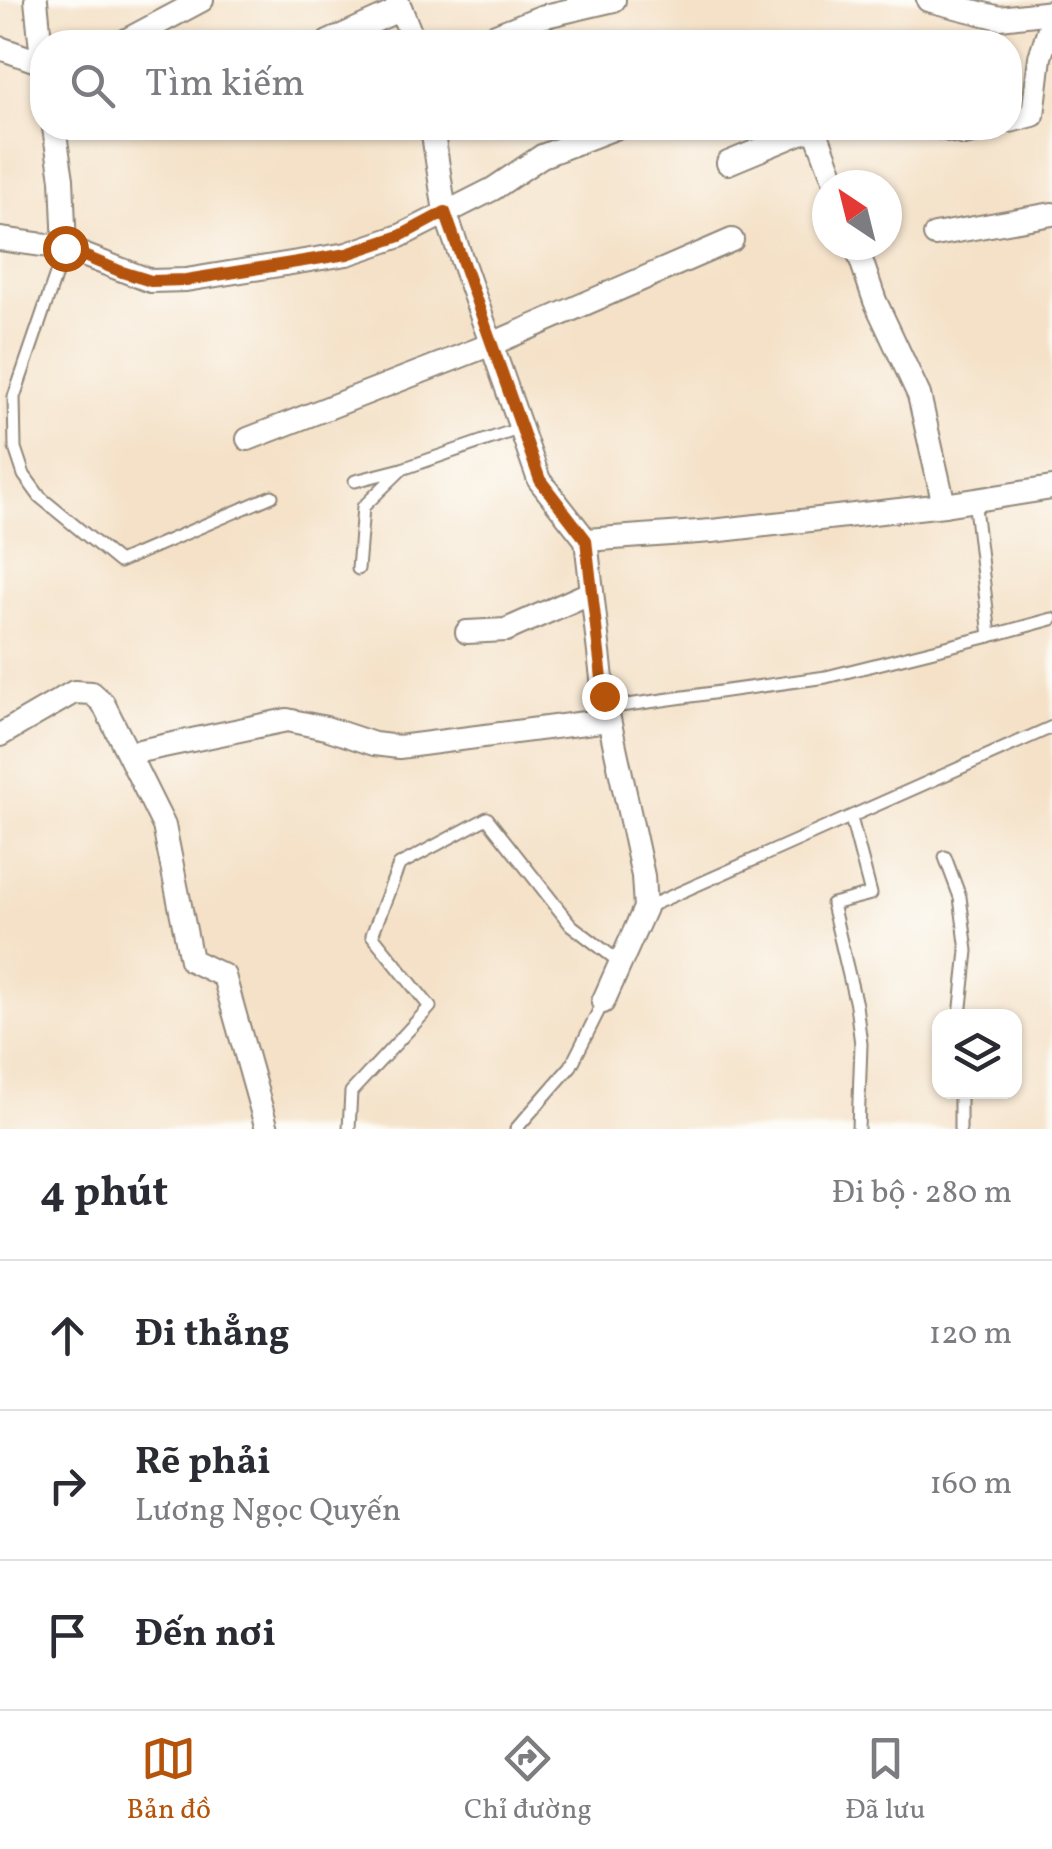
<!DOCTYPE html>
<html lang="vi">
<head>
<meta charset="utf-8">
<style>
  :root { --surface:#fff; --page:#f7f7f7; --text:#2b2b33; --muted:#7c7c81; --line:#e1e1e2; --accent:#b45309 }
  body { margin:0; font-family:Vollkorn,serif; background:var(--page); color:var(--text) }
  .controls { position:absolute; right:30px; bottom:30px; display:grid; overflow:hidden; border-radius:20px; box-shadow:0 2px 8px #0004 }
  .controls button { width:90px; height:90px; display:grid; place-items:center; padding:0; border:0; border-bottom:2px solid var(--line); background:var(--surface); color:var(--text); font:50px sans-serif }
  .compass { position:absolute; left:812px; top:170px; width:90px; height:90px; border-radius:50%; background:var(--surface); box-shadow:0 2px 8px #0004; rotate:325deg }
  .stop { position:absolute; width:30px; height:30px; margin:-22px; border:8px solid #b45309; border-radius:50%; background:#fff }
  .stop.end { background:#b45309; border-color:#fff; box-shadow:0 2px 10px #0008 }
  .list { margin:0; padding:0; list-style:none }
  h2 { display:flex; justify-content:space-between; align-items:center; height:130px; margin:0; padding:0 40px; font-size:42px }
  h2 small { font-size:32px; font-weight:400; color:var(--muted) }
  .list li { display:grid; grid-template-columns:65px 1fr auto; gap:30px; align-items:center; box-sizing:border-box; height:150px; padding:0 40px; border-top:2px solid var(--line) }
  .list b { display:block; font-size:38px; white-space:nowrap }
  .list p { margin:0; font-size:32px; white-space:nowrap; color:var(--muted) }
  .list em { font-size:32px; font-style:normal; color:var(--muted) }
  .icon { flex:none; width:55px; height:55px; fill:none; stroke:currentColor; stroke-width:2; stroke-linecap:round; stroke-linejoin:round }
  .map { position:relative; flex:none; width:1052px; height:1129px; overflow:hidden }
  .search { position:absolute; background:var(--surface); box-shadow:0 2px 8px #0004; left:30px; right:30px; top:30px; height:110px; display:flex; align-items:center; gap:25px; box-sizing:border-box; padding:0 35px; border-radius:40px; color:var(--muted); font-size:38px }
  .sheet { height:580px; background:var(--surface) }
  nav { display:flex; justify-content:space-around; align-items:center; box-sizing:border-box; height:140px; border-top:2px solid var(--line); background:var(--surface); font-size:28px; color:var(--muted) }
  nav a { display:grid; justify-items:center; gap:5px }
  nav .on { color:var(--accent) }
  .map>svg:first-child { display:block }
</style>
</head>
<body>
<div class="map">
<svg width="1052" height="1129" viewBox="0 0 1052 1129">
  <rect width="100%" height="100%" fill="#fdfcf7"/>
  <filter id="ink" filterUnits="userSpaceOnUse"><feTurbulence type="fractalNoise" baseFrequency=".01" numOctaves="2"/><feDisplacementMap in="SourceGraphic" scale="20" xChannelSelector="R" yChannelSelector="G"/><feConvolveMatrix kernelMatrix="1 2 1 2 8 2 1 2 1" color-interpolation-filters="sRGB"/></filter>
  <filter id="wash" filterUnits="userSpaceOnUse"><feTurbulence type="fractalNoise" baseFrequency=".0048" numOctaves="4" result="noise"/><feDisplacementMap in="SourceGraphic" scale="40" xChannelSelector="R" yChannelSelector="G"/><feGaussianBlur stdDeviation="2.25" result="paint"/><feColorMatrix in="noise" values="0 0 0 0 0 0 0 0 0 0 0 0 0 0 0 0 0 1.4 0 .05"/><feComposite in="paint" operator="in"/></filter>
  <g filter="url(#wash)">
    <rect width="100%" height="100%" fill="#f4e1c7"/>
  </g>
  <g filter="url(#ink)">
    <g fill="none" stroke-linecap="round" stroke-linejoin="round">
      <defs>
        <g id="service">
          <path d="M65,248L14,397L15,448L24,475L40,497L119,562L272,496"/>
          <path d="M355,481L402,469L521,428"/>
          <path d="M358,569L363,507L402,469"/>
          <path d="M990,636L1052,619"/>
          <path d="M606,708L826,677L990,636L974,498"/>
          <path d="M851,818L871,894L832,904L856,1005L861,1044L858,1129"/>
          <path d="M945,857L960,897L967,951L960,1016"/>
          <path d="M645,908L1052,727"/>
          <path d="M349,1129L351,1092L430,1007L372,935L399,865L487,818L571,925L622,964"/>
          <path d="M516,1129L571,1066L603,1002"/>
          <path d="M960,1129V1092"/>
        </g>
        <g id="minor">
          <path d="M36,0L42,59"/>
          <path d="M397,0L414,42"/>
          <path d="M928,0L1000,18L1052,12"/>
          <path d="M123,42L202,0"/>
          <path d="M328,42L401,9"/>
          <path d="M478,42L541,17L614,0"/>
          <path d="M0,48L42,63"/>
          <path d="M1010,121L1033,115L1040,57L1052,19"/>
          <path d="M54,128L62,179L65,248"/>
          <path d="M432,128L445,212L539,480L586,540L604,696L643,876L645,908L603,1002"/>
          <path d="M941,128L965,134L988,128"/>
          <path d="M728,163L805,131L816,132L836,185"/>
          <path d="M935,235L1052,214"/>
          <path d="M0,239L65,248L151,281L186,280L347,254L400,236L493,189L542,156L615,128"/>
          <path d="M856,245L875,301L919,395L944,505"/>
          <path d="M248,439L492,344L732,240"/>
          <path d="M586,540L712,531L944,505L1052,488"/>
          <path d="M467,632L506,630L592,592"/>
          <path d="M0,735L74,692L92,693L103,703L164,826L191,960L224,976L267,1129"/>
          <path d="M130,753L287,720L326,728L374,744L399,747L608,720"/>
        </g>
      </defs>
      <!-- service casing -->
      <use href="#service" stroke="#908679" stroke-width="15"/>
      <!-- minor casing -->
      <use href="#minor" stroke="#908679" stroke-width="26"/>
      <!-- service -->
      <use href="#service" stroke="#fff" stroke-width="11"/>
      <!-- minor -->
      <use href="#minor" stroke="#fff" stroke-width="22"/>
    </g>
  </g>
  <g fill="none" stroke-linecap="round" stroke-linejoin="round" filter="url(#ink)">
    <!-- route -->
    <path stroke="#b45309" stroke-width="12" d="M65,248L122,272L151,281L186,280L347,254L400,236L445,212L540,480L586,540L604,696"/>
  </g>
</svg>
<div class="controls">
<button><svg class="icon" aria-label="layers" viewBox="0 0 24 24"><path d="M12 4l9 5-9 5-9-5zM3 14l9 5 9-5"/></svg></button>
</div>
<svg class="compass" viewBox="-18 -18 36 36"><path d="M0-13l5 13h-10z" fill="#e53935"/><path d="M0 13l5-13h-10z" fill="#7c7c81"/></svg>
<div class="stop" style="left:65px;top:248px"></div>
<div class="stop end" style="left:604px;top:696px"></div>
<div class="search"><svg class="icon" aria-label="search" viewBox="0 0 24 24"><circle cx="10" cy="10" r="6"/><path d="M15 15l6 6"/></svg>Tìm kiếm</div>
</div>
<section class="sheet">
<h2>4 phút<small>Đi bộ · 280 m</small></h2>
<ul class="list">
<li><svg class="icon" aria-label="ahead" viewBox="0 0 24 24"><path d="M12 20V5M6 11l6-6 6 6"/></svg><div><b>Đi thẳng</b></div><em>120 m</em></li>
<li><svg class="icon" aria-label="right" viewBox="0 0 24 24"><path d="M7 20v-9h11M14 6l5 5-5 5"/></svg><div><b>Rẽ phải</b><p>Lương Ngọc Quyến</p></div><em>160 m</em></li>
<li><svg class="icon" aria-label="arrive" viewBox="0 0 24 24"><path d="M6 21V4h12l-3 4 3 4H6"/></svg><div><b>Đến nơi</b></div></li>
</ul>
</section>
<nav>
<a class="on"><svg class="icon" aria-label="map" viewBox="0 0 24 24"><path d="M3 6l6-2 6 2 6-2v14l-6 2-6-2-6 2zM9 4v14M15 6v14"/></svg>Bản đồ</a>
<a><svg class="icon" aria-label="directions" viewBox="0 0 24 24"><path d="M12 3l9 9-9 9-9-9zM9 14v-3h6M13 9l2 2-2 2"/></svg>Chỉ đường</a>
<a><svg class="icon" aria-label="saved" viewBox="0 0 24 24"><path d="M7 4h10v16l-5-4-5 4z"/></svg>Đã lưu</a>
</nav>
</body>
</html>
